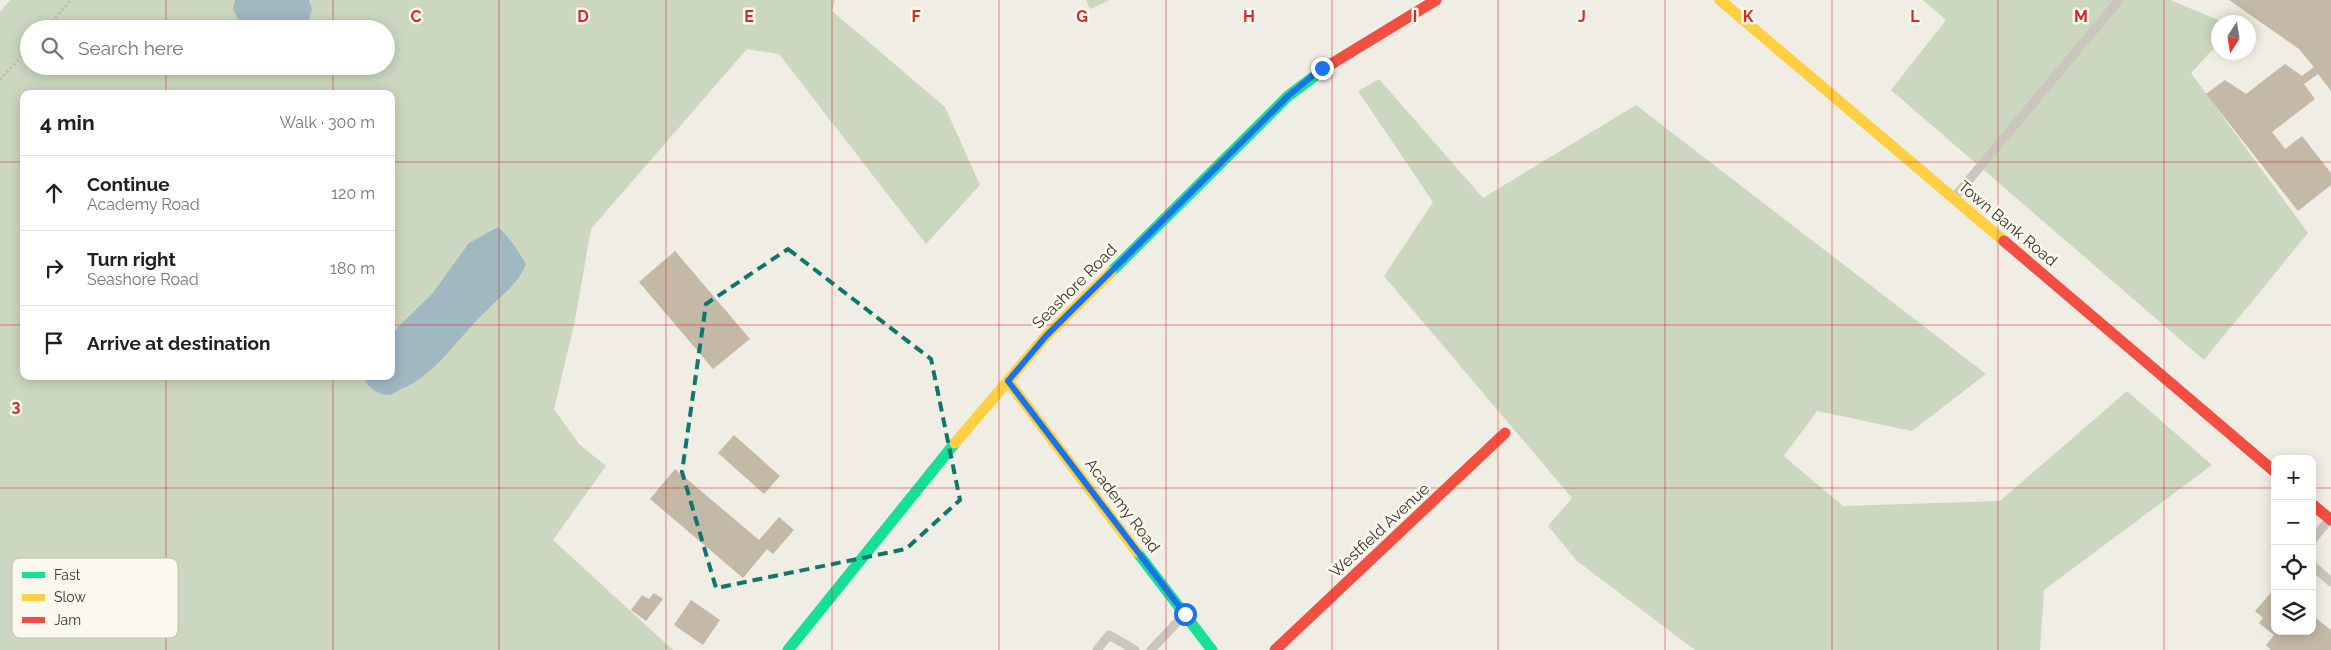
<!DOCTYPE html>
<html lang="en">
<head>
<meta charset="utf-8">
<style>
  :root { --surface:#fff; --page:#f2f2f2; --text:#202124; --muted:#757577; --line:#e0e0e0 }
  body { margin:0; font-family:Raleway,sans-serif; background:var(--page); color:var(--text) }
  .controls { position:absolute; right:15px; bottom:15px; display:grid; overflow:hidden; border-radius:10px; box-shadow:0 2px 12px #0003 }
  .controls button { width:45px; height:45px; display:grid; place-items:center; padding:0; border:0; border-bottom:1px solid var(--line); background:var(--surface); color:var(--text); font:25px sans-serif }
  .compass { position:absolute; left:2211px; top:15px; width:45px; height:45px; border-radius:50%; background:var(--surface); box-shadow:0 2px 12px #0003; rotate:192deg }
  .stop { position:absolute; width:15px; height:15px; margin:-11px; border:4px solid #1a73e8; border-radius:50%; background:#fff }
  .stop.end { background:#1a73e8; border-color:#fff; box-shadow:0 1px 5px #0008 }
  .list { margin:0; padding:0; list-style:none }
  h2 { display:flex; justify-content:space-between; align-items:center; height:65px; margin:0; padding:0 20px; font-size:21px }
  h2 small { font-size:16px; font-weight:400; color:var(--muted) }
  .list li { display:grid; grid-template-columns:32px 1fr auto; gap:15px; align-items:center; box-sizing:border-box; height:75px; padding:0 20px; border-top:1px solid var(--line) }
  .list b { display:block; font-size:19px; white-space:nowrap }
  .list p { margin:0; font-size:16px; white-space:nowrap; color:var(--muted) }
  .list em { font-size:16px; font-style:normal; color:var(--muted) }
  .icon { flex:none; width:28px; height:28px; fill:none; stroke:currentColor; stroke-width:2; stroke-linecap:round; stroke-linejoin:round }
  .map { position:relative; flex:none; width:2331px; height:650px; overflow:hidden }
  .search { position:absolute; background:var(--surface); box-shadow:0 2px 12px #0003; left:20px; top:20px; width:375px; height:55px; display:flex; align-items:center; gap:12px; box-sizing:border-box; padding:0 18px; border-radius:28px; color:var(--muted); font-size:19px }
  .panel { position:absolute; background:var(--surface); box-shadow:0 2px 12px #0003; left:20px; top:90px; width:375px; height:290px; border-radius:10px }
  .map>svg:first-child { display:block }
</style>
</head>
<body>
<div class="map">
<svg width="2331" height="650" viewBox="0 0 2331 650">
  <rect width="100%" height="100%" fill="#f0eee4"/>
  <!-- green -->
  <g fill="#cbd7be" fill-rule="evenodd">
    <path d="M10,0H835L832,11L945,107L980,185L926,244L779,54L747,49L591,229L574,325L554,409L579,444L606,466L553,540L673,650H0V12ZM29,29H386V66H29ZM24,94H391V376H24Z"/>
    <path d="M1086,0H1110L1090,9Z"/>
    <path d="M1923,0H2170L2223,22H2218V44L2191,73L2308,233L2204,360L1891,90L1946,20Z"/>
    <path d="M1379,79L1483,198L1636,105L1986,374L1912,431L1817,411L1784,456L1843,506L2000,501L2127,391L2212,465L2044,590L2040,650H1695L1577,561L1548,526L1572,498L1384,276L1433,202L1358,91Z"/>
  </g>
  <!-- water -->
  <g fill="#a0b8c2">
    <path d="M235,0H309L312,9L306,29H243L233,9Z"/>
    <path d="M498,227C510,238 519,251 526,265C516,286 502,295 486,311C458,337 436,376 399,390C396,392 392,395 389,395C376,395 368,386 362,376H391V337L398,327L432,294L469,243Z"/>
  </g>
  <!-- building -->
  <g fill="#c4b8a6">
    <path d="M2229,0H2331V91L2318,74L2304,84L2315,99L2272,132L2285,149L2302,136L2331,173V185L2298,211L2206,94L2225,80L2246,94L2285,64L2302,76L2314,67L2299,49Z"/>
    <path d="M675,251L750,339L713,369L639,282Z"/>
    <path d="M734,435L780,476L764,494L718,453Z"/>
    <path d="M675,469L759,540L779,517L794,530L773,554L767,549L743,578L650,499Z"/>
    <path d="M2275,588V631H2312V615L2331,630V650H2271L2266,645L2274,635L2259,623L2263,618L2255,611Z"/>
    <path d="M654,593L663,599L646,621L631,610L642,595L649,599Z"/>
    <path d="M691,600L720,620L703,645L674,625Z"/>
  </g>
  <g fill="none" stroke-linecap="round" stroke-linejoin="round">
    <!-- path -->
    <g stroke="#c2bfb6" stroke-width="3" stroke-dasharray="2.5 2.5" stroke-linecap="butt">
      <path d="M45,29L71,0"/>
      <path d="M0,80L29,48"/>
    </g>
    <!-- lane -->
    <g stroke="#cac6bd" stroke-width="9">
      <path d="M1954,198L2119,0"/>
      <path d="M2312,540L2330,519"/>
      <path d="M2312,565L2331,582"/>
      <path d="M1097,650L1109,635L1135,650"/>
      <path d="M1151,650L1183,616"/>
    </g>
    <!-- fast -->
    <g stroke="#16e098" stroke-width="11">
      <path d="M1111,272L1288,96L1328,66"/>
      <path d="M1137,552L1212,650"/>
      <path d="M788,650L955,443"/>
    </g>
    <!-- slow -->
    <g stroke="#ffcf43" stroke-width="11">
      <path d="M1720,0L2004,241"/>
      <path d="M1008,381L1137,552"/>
      <path d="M955,443L1046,336L1111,272"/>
    </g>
    <!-- jam -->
    <g stroke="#f24e42" stroke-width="11">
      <path d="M1328,66L1436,0"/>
      <path d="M2004,241L2275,472"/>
      <path d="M2312,504L2331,520"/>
      <path d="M1275,650L1505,433"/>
    </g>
  </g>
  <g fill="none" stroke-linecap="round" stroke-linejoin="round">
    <!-- route -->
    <path stroke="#1a73e8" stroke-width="6" d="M1185,614L1008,381L1046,336L1288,96L1322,68"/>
  </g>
  <!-- marked area -->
  <path fill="none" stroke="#0f766e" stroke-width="4" stroke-dasharray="10 6" stroke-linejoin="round" d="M788,249L931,359L960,500L906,549L716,588L682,472L706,304Z"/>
  <!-- grid -->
  <path fill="none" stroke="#d62828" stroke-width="1" stroke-opacity="0.55" d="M166,0V29M333,0V29M499,0V650M666,0V650M832,0V650M999,0V650M1166,0V650M1332,0V650M1498,0V650M1665,0V650M1832,0V650M1998,0V650M2164,0V650M166,66V94M333,66V94M0,162H24M391,162H2331M0,325H24M391,325H2331M166,376V650M333,376V650M0,488H2275M2312,488H2331"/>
  <g text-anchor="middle" stroke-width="5" stroke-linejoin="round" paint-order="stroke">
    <!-- street labels -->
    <g font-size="16" fill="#3b352b" stroke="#fbf9ed">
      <text transform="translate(2008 223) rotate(40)" y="6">Town Bank Road</text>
      <text transform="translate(1074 286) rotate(-45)" y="6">Seashore Road</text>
      <text transform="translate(1123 505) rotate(53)" y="6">Academy Road</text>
      <text transform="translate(1379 530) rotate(-43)" y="6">Westfield Avenue</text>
    </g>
  </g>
  <!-- legend -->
  <rect x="12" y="558" width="166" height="80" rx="8" fill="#fbf9ed" stroke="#c1beb3" stroke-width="1"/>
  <rect x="22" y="572" width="23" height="6" fill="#16e098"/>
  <rect x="22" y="594" width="23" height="7" fill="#ffcf43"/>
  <rect x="22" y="617" width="23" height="6" fill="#f24e42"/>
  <g font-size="14" fill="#3b352b">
    <text x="54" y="580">Fast</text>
    <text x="54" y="602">Slow</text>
    <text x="54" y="625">Jam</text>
  </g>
  <g font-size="16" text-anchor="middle" font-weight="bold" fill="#d62828" stroke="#fbf9ed" stroke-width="5" stroke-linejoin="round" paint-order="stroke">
    <text x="416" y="22">C</text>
    <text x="583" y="22">D</text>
    <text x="749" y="22">E</text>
    <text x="916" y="22">F</text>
    <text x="1082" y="22">G</text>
    <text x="1249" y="22">H</text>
    <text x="1415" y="22">I</text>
    <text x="1582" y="22">J</text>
    <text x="1748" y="22">K</text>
    <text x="1915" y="22">L</text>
    <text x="2081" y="22">M</text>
    <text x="16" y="412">3</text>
  </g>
</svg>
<div class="controls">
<button>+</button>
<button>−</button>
<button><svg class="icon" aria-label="locate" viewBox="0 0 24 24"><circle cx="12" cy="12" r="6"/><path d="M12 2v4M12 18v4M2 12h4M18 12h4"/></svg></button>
<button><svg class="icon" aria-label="layers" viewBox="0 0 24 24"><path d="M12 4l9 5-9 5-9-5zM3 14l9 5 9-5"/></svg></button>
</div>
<svg class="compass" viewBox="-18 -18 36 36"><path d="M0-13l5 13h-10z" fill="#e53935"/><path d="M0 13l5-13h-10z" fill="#757577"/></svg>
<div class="stop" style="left:1185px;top:614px"></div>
<div class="stop end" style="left:1322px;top:68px"></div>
<div class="search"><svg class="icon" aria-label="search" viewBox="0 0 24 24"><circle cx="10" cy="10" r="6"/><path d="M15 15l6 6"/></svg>Search here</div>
<section class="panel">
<h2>4 min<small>Walk · 300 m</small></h2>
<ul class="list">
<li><svg class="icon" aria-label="ahead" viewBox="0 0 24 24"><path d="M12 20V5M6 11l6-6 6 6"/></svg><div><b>Continue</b><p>Academy Road</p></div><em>120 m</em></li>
<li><svg class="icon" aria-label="right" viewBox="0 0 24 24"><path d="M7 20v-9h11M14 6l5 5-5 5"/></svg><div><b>Turn right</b><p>Seashore Road</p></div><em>180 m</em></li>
<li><svg class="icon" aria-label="arrive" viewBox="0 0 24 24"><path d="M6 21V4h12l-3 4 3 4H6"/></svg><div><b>Arrive at destination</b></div></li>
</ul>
</section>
</div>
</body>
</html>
